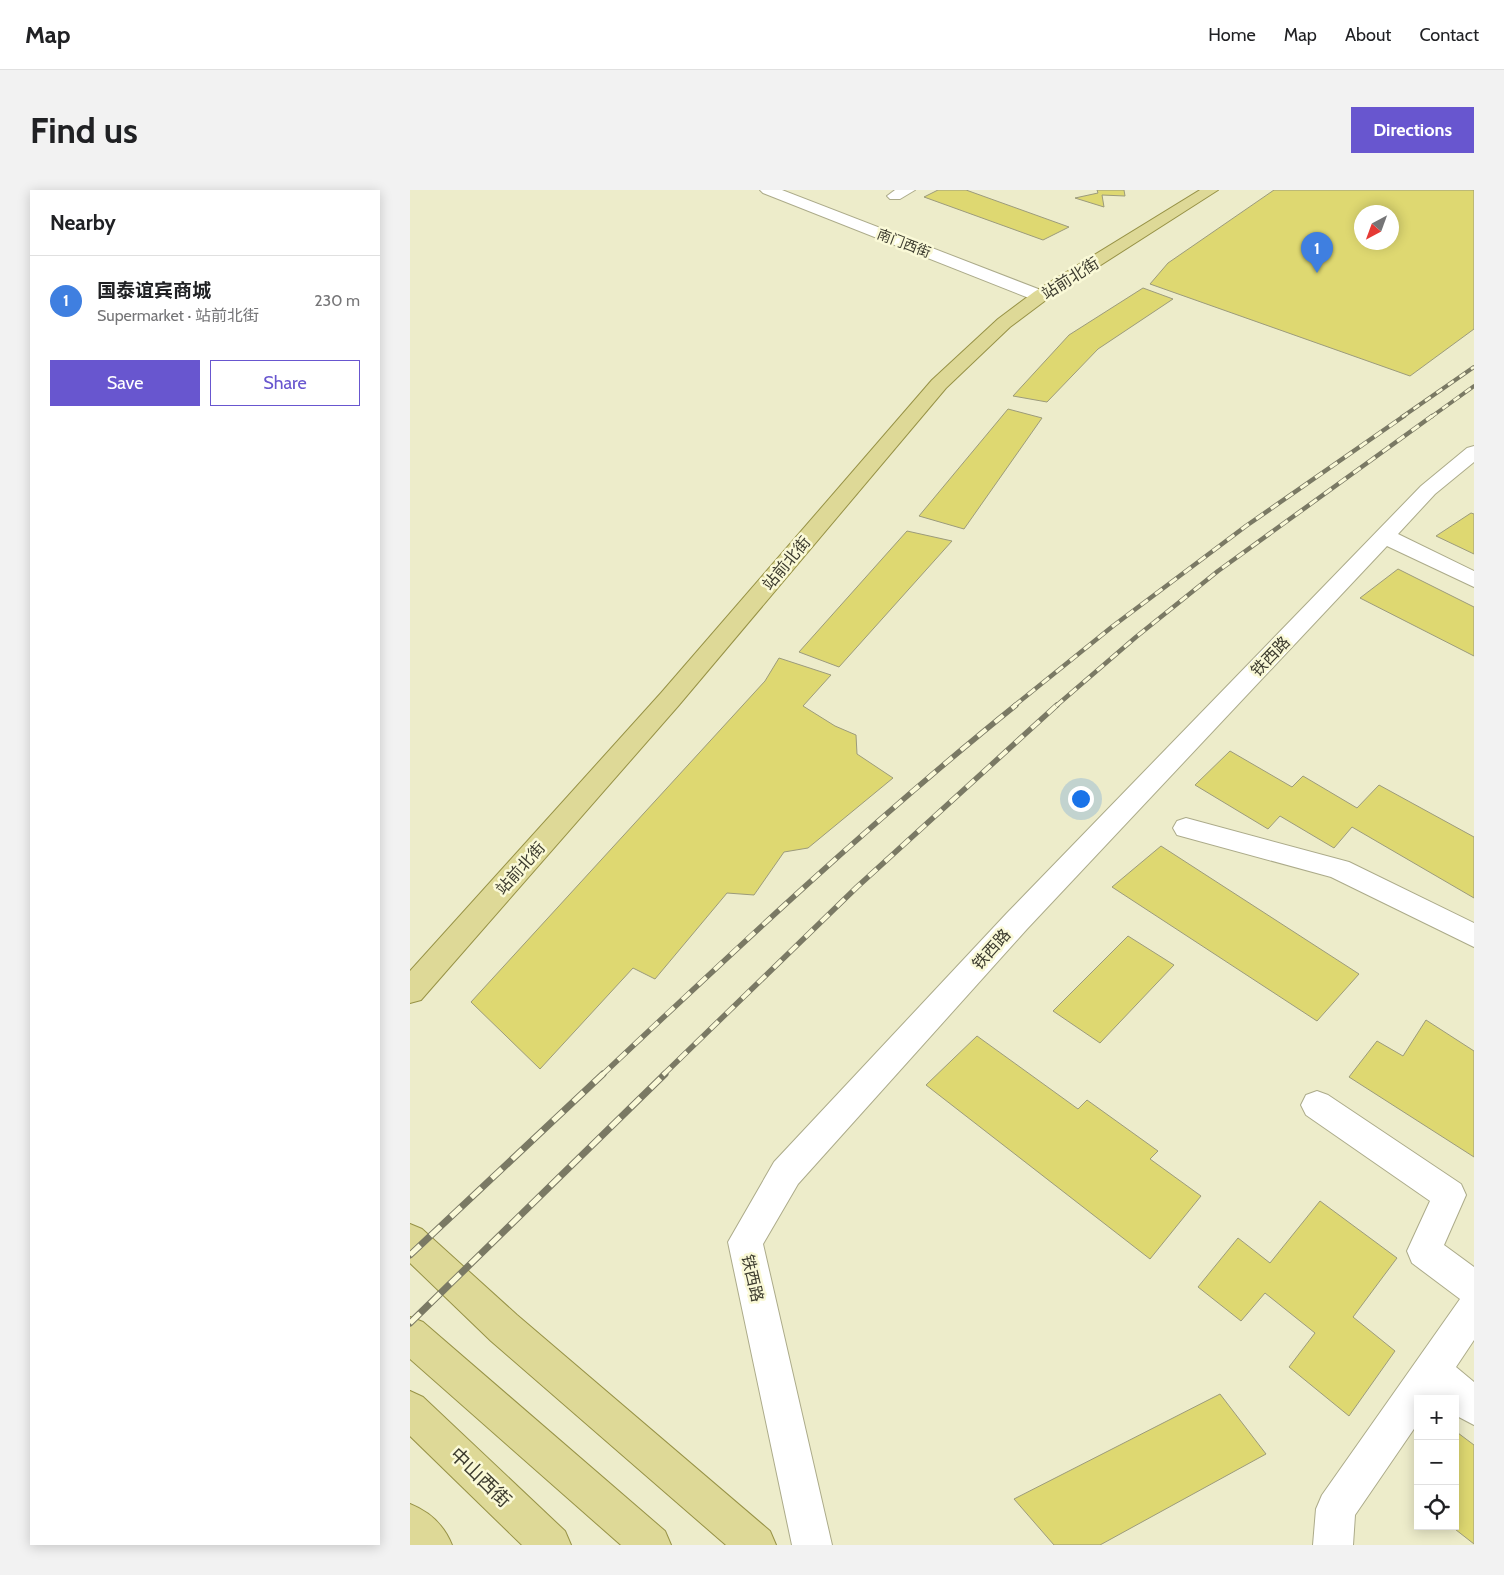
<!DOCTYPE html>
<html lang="en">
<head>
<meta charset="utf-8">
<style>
  :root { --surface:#fff; --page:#f2f2f2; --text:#202124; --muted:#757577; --line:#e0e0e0; --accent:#6856cf }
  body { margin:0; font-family:Cabin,"Noto Sans SC",sans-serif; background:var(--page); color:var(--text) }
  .controls { position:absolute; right:15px; bottom:15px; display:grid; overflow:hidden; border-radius:0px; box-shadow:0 2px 12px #0003 }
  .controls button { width:45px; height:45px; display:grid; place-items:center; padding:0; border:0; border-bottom:1px solid var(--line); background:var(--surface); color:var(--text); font:25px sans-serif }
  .compass { position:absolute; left:944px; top:15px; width:45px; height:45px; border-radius:50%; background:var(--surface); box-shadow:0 2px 12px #0003; rotate:221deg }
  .you { position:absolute; left:670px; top:608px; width:18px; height:18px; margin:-12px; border:4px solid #fff; border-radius:50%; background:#1a73e8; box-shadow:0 0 0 8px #1a73e833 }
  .badge { display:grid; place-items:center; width:32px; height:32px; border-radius:50%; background:var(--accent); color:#fff; font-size:16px; font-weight:700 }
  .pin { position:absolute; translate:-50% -41px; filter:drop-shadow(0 1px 2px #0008) }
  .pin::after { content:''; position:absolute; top:26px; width:18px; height:15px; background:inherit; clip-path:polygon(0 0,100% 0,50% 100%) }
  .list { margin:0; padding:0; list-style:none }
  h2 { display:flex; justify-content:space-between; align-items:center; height:65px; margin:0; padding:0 20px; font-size:21px }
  h2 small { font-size:16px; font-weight:400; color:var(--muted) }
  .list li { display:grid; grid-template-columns:32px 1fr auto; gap:15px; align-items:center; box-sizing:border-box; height:90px; padding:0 20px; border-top:1px solid var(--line) }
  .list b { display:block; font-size:19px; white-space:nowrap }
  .list p { margin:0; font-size:16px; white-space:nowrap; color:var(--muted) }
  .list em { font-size:16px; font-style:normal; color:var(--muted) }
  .actions { display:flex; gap:10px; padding:15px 20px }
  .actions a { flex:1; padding:11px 0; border:1px solid var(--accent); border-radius:0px; text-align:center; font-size:18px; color:var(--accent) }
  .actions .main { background:var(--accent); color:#fff }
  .icon { flex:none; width:28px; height:28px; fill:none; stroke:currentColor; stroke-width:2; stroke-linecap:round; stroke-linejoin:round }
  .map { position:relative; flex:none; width:1064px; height:1355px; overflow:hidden; border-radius:0px }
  header { display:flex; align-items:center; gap:30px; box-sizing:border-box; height:70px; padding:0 25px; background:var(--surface); border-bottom:1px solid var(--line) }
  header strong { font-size:24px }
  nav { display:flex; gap:28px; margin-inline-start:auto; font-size:18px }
  .intro { display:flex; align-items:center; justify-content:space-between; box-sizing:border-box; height:120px; padding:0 30px }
  h1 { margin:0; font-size:35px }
  .button { padding:12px 22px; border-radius:0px; background:var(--accent); color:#fff; font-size:18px; font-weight:700 }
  main { display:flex; gap:30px; padding:0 30px }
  aside { flex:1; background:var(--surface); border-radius:0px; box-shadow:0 2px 12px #0003 }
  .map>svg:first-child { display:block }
</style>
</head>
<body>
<header>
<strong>Map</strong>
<nav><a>Home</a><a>Map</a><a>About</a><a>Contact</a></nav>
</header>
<div class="intro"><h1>Find us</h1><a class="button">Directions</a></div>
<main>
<aside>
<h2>Nearby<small></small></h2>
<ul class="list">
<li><span class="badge" style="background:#3f7fe0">1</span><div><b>国泰谊宾商城</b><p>Supermarket · 站前北街</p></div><em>230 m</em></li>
</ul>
<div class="actions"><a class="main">Save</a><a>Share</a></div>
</aside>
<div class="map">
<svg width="1064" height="1355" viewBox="0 0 1064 1355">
  <rect width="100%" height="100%" fill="#edecca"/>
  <!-- building -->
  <g fill="#ded871" stroke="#9c9b7b" fill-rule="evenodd">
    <path d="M528,0H556L659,37L633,50L514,7Z"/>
    <path d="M687,0H714L715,6L692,5L694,17L665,8L688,3Z"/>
    <path d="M864,0H1064V139L1000,186L740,94L758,73ZM952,22H982V52H952Z"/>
    <path d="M733,98L763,109L688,159L637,212L603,206L659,145Z"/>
    <path d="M598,219L632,228L554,339L509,326Z"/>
    <path d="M1061,323L1064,324V364L1026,346Z"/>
    <path d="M497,341L542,351L429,477L389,462Z"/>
    <path d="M988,379L1064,417V466L950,408Z"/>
    <path d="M369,468L421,485L393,516L425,536L446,545L447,564L483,588L398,658L374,662L344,705L317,703L245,789L223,778L130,879L61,812L355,491Z"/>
    <path d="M820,561L882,597L893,586L947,618L969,595L1064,647V708L942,637L924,658L870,626L858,639L785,595Z"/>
    <path d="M751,656L949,784L907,831L702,697Z"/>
    <path d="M718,746L764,775L690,853L643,821Z"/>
    <path d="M1016,830L1064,861V967L939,887L967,851L993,866Z"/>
    <path d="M567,846L668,919L677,910L748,961L740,969L791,1006L740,1069L516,895Z"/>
    <path d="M910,1011L987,1068L943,1127L985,1161L939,1226L879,1177L905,1143L855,1103L831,1131L788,1097L828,1048L860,1073Z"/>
    <path d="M810,1204L856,1264L690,1355H644L604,1309Z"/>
    <path d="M1048,1243L1064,1255V1354L1041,1336H1045V1248Z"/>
  </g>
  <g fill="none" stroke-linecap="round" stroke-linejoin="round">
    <defs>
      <g id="minor">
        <path d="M350,0H372L636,102L638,106L636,110H624L353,3Z"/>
        <path d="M485,0H505L490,9H480L477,6Z"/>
        <path d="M1064,256V272L1025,304L988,344L1064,381V397L977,356L617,739L388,994L353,1054L422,1355H382L318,1052L364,972L597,723L1011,296L1057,258Z"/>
        <path d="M776,628L939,672L1064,733V757L921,687L767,645L763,638L767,631Z"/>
        <path d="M907,901L918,905L1051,994L1056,1005L1034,1055L1064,1077V1150L1046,1177L1064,1192V1235L1045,1225V1209H1008V1233L945,1325L943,1355H903L906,1319L912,1305L1050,1109L1002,1073L997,1061L1020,1011L896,925L891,915L896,905Z"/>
      </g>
      <g id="major">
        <path d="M790,0H808L636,110L600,137L536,198L269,515L11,810L0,813V781L251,503L522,190L588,129L624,102Z"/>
        <path d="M0,1034L12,1039L107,1125L360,1341L366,1355H316L81,1151L0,1073Z"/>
        <path d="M0,1127L13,1132L255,1341L261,1355H211L0,1169Z"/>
        <path d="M0,1201L13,1207L155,1341L161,1355H112L0,1246Z"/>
        <path d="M0,1314C20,1322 34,1335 42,1355H0Z"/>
      </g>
    </defs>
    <!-- minor casing -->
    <use href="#minor" stroke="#acab8a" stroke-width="2"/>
    <!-- major casing -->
    <use href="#major" stroke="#979246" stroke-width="2"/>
    <!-- minor -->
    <use href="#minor" fill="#fff" fill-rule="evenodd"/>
    <!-- major -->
    <use href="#major" fill="#ded997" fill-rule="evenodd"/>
    <defs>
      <g id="rail-far3">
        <path d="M992,227L1064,177"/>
        <path d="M1021,227L1064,196"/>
      </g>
      <g id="rail-far2">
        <path d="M604,516L703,436L836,336L994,226"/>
        <path d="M646,516L726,447L808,381L1022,226"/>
      </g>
      <g id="rail-far1">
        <path d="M192,885C327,758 462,631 606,515"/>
        <path d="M253,885L447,697L647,515"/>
      </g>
      <g id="rail">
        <path d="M0,1065L193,884"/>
        <path d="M0,1133L255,884"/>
      </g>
    </defs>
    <!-- rail-far3 casing -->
    <use href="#rail-far3" stroke="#7a7964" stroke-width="4"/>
    <!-- rail-far2 casing -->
    <use href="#rail-far2" stroke="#7a7964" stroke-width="4.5"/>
    <!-- rail-far1 casing -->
    <use href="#rail-far1" stroke="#7a7964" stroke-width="5.5"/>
    <!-- rail casing -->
    <use href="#rail" stroke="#7a7964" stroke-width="7"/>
    <!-- rail-far3 -->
    <use href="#rail-far3" stroke="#faf9d7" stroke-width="2.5" stroke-dasharray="7" stroke-linecap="butt"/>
    <!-- rail-far2 -->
    <use href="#rail-far2" stroke="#faf9d7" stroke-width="3" stroke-dasharray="9" stroke-linecap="butt"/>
    <!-- rail-far1 -->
    <use href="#rail-far1" stroke="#faf9d7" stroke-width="4" stroke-dasharray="11" stroke-linecap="butt"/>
    <!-- rail -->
    <use href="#rail" stroke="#faf9d7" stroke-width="5" stroke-dasharray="14" stroke-linecap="butt"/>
  </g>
  <g text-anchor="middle" stroke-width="5" stroke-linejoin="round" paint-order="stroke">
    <!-- far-street labels -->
    <g font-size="14" fill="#3d3c2f" stroke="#faf9d7">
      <text transform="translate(494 53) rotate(21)" y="5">南门西街</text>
    </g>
    <!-- street labels -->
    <g font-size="16" fill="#3d3c2f" stroke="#faf9d7">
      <text transform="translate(660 88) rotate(-32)" y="6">站前北街</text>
      <text transform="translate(376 373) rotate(-50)" y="6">站前北街</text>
      <text transform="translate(860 466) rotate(-46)" y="6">铁西路</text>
      <text transform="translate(110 678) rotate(-48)" y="6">站前北街</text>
      <text transform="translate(581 759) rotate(-48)" y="6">铁西路</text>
      <text transform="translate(343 1088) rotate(77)" y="6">铁西路</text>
    </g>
    <!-- near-street labels -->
    <g font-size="19" fill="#3d3c2f" stroke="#faf9d7">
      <text transform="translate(71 1287) rotate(44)" y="7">中山西街</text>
    </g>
  </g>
</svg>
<div class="controls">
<button>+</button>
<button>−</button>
<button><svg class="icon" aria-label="locate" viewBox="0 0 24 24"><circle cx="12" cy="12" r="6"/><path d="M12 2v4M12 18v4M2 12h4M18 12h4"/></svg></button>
</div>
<svg class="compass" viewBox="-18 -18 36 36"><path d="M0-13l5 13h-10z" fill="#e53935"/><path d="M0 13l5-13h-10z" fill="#757577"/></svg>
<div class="you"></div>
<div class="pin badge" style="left:907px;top:83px;background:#3f7fe0">1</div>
</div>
</main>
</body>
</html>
